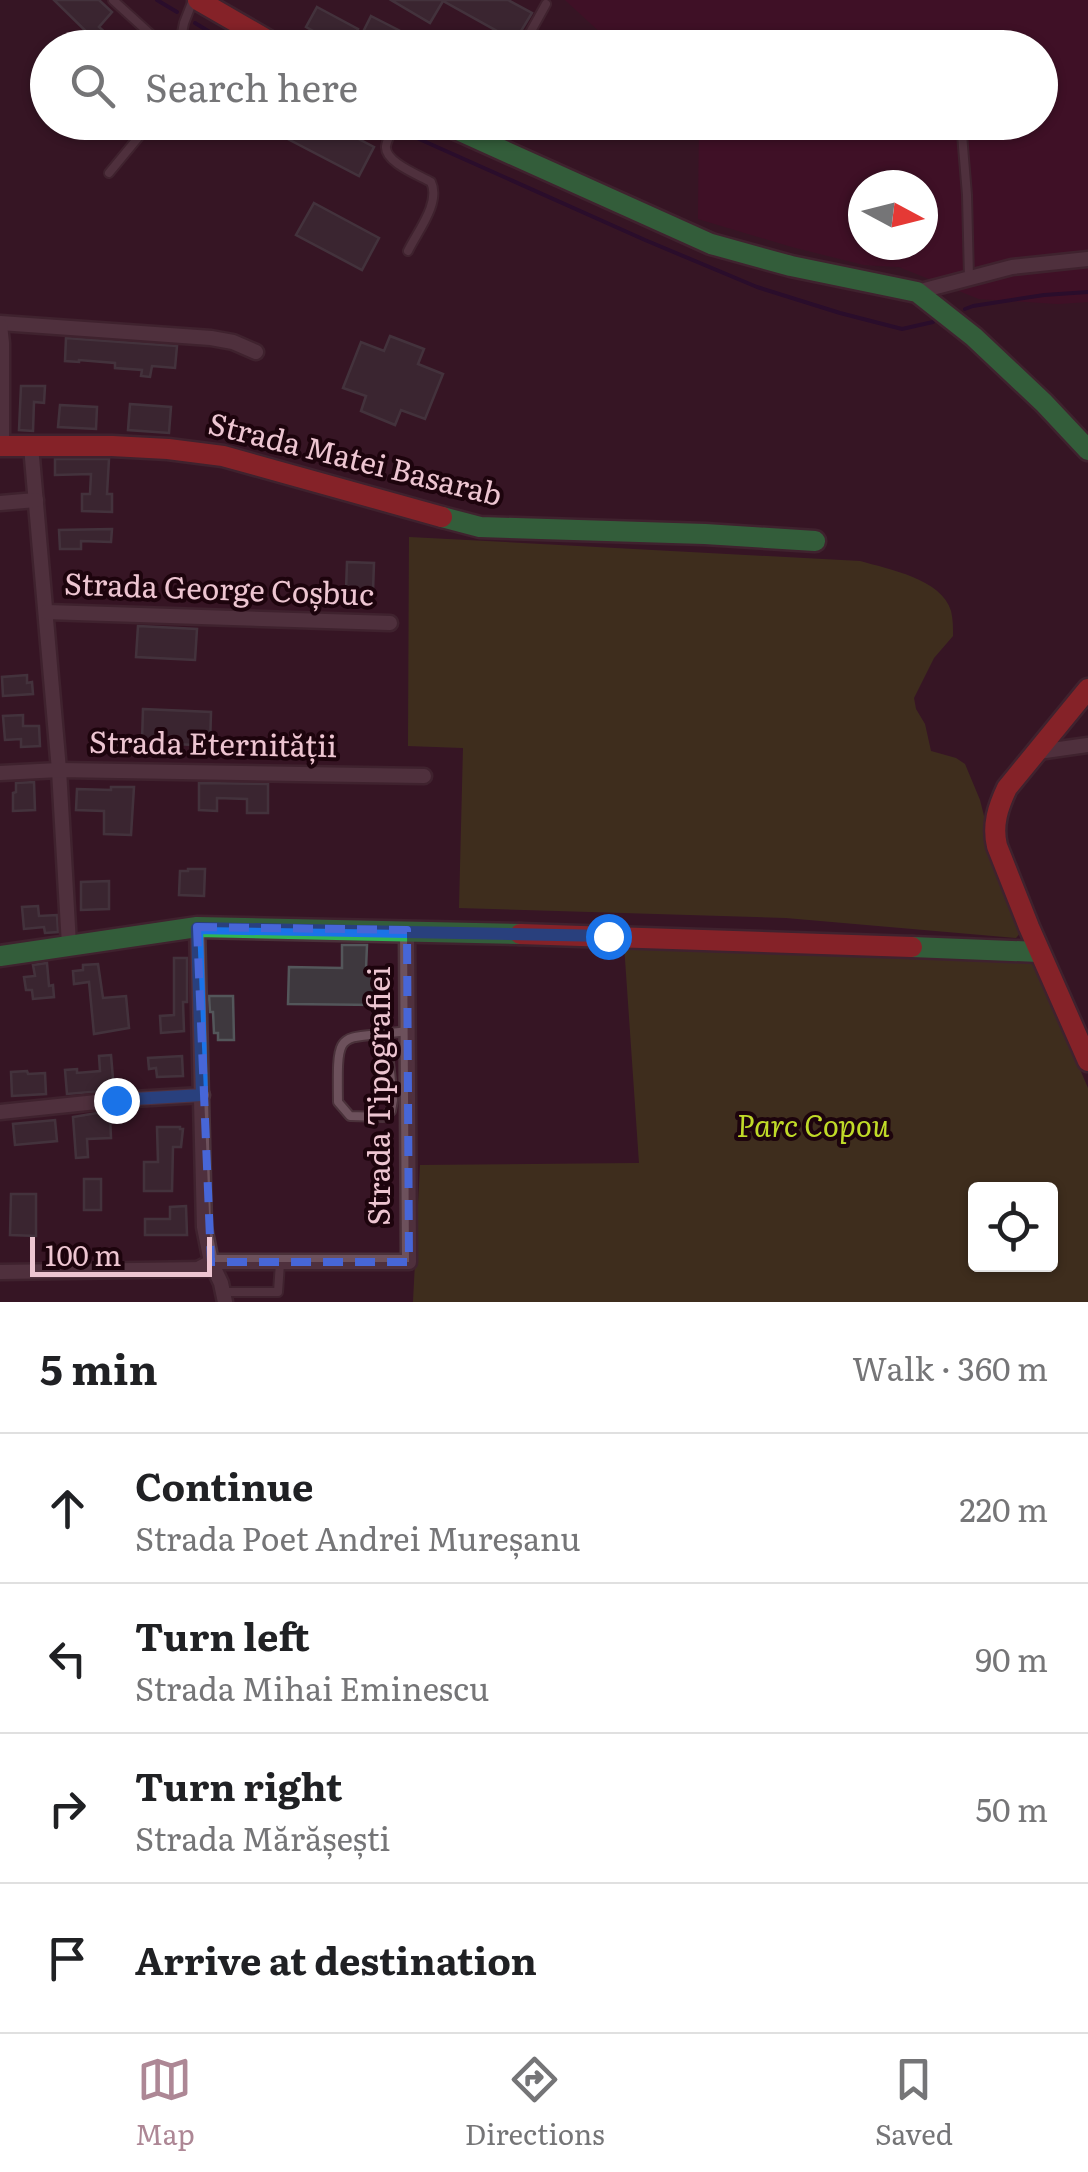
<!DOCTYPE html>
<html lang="en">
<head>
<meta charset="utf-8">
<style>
  :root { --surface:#fff; --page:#f2f2f2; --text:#202124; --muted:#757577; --line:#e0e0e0; --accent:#ad8795 }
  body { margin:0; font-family:Literata,serif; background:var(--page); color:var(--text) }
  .controls { position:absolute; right:30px; bottom:30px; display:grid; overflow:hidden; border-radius:10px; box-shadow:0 2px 8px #0004 }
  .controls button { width:90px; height:90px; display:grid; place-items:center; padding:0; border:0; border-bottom:2px solid var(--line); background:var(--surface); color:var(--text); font:50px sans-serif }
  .compass { position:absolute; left:848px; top:170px; width:90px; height:90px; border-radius:50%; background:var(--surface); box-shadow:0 2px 8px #0004; rotate:97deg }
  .scale { position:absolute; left:30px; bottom:25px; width:182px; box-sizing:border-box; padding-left:10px; border:5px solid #edc5d1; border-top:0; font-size:28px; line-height:35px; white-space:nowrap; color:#edc5d1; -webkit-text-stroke:8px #1d040d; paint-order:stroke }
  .stop { position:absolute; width:30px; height:30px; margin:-22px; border:8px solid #1a73e8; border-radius:50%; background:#fff }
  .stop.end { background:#1a73e8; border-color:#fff; box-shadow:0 2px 10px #0008 }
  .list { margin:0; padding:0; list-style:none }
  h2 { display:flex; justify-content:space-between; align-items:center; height:130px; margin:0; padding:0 40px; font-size:42px }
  h2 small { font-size:32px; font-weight:400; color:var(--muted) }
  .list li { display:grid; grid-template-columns:65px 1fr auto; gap:30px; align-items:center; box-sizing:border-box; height:150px; padding:0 40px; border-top:2px solid var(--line) }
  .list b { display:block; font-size:38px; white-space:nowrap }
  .list p { margin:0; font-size:32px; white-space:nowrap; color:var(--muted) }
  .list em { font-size:32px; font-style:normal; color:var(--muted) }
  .icon { flex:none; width:55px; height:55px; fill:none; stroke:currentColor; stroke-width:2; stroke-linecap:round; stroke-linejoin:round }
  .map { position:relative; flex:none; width:1088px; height:1302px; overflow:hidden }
  .search { position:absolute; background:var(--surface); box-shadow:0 2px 8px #0004; left:30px; right:30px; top:30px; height:110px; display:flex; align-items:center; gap:25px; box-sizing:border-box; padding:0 35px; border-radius:55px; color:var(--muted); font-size:38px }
  .sheet { height:730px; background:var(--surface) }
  nav { display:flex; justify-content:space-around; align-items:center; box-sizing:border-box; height:140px; border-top:2px solid var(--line); background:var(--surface); font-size:28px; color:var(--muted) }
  nav a { display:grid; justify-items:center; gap:5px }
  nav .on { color:var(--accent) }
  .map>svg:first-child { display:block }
</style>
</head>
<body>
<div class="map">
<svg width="1088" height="1302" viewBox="0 0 1088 1302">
  <rect width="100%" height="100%" fill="#371525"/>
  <!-- built -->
  <path fill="#4b0928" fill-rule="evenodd" d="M565,0H1088V302L1058,304L979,299L899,267L864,265L792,247L698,219L699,123L1040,122V48L616,47ZM863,185H923V245H863Z"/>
  <!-- green -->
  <g fill="#474b16" fill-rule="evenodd">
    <path d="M409,537L860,561C888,569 942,579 951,611C953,619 953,628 953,636L934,658L914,698L916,709L925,724L931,751L956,758L965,764L980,800L995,860L1022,931L1016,938L786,918L459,908L463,748L408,746Z"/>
    <path d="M624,944L1033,961L1088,1088V1302H413L420,1165L639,1163ZM976,1190H1050V1264H976Z"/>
  </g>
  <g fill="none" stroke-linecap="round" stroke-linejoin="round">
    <!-- stream -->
    <g stroke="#1b0333" stroke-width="4">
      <path d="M157,0L177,12"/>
      <path d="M195,23L236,48"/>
      <path d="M381,122L645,240L757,287L840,313L902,329L933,322"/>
      <path d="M965,309L973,306L1044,295L1088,292"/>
    </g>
  </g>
  <!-- building -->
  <g fill="#3e383e" stroke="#53565a" stroke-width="2.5">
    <path d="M54,0H99L112,12L99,27L122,48H103Z"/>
    <path d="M391,0H508L532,13L515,41L443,1L430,23Z"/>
    <path d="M317,7L358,29L349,48H344L306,27Z"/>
    <path d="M371,16L416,39L412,48H379L360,38Z"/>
    <path d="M291,122H326L374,147L359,176L284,137Z"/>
    <path d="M314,203L379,238L362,270L296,235Z"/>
    <path d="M390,336L424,349L418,364L443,374L425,419L401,410L395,425L361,411L366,396L343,388L361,342L384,351Z"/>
    <path d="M66,338L177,346L175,368L152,366L150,377L141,376L142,370L115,368V363L79,360V362L65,361Z"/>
    <path d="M21,386H45L44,403L34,402L33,431L19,430Z"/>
    <path d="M130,404L171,407L169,433L128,430Z"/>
    <path d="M60,405L97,407L96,429L58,427Z"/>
    <path d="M55,459H109L107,494H112V512L82,511V494H90L91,474L55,475Z"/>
    <path d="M112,529L111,542L81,541V549H60L59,530Z"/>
    <path d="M347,562L374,563L373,591H346Z"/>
    <path d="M138,626L197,629L195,660L136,657Z"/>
    <path d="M27,675V683L32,682L33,694L3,696L2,677Z"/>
    <path d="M143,709L211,712L210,746L142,742Z"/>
    <path d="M23,715V726H39L40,746L21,747V739L5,740L3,716Z"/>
    <path d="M34,782L35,810L13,811V793L16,792V783Z"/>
    <path d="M199,783L268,784V813H247V799L217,798V811L199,810Z"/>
    <path d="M111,787H134L131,835L104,834V811L76,810L77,789L111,790Z"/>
    <path d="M188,869H205L204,896L179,895L180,871H188Z"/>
    <path d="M109,881V909L81,910V882Z"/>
    <path d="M38,906L39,916L57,915L58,932L45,933L44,927L24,929L22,907Z"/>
    <path d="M342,945H367L366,969H379L378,1005L288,1004L289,967L342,968Z"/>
    <path d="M174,958H187V1002H183L184,1031L161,1033L160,1016L174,1015Z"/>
    <path d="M47,963L49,986L53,985L54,997L33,999L32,990H26L24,977L35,976L33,965Z"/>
    <path d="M98,964L103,998L126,996L129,1028L94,1034L89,982L74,984L73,971L83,970V965Z"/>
    <path d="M209,996H233L234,1040H218V1033H214L213,1012H210Z"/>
    <path d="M111,1055L114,1090L67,1094L65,1070L77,1069V1073L100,1071L99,1056Z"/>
    <path d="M182,1056L183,1076L157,1077L156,1068L149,1069L148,1058Z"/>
    <path d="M27,1071L28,1074L45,1073L46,1094L12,1096L11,1072Z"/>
    <path d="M103,1112V1115H110L111,1138L87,1139L88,1157L76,1158L73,1117Z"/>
    <path d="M55,1120L57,1141L15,1145L13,1124Z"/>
    <path d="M157,1127H180V1129H183L181,1147H173L172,1191H144V1162H158Z"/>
    <rect x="84" y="1179" width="17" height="31"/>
    <path d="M11,1194H36V1236L10,1235Z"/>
    <path d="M186,1206L187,1235H145V1219H170V1207Z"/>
  </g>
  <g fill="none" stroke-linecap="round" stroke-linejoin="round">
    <defs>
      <g id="lane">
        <path d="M113,0L158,41"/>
        <path d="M456,38L474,48"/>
        <path d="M179,48L184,23L193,0"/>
        <path d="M519,48L531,31L546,4"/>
        <path d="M396,122C393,129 387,139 386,146C384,162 419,175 431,182C441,203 417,232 408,251"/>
        <path d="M961,122L967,195L969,278"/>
        <path d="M109,173L151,122"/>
        <path d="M386,1034L393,1100L391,1111L383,1117L350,1116L338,1102C337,1024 337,1041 406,1031"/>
        <path d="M224,1292H278L280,1263"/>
      </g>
      <g id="street">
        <path d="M917,292L1012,267L1088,259"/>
        <path d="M0,323L211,338L233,342L256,352"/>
        <path d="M0,325L2,343V446"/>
        <path d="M31,446L59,770L69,945"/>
        <path d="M0,503L36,500"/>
        <path d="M46,612L390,623"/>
        <path d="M1038,752L1088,745"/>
        <path d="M0,773L59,770L424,776"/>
        <path d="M197,927L204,1227L211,1262L221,1283L225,1302"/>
        <path d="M0,1112L116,1100L202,1095"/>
        <path d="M200,1268L211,1262H409L407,930"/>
        <path d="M0,1272L205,1269"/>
      </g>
      <g id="fast">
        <path d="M440,122L711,244L791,266L917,292L974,337L1044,403L1088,450"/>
        <path d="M442,517L480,527L705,534L815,541"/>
        <path d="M912,947L1039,952"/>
        <path d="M0,956L197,927L520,934"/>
      </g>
      <g id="jam">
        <path d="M198,0L281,48"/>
        <path d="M0,446H112L168,449L223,456L442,517"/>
        <path d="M1088,689L1007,788C998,807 992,825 997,846L1029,927L1088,1061"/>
        <path d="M520,934L912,947"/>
      </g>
    </defs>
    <!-- lane casing -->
    <use href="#lane" stroke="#4a313a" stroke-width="12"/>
    <!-- street casing -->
    <use href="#street" stroke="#4a313a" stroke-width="19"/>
    <!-- fast casing -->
    <use href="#fast" stroke="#4a313a" stroke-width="25"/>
    <!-- jam casing -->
    <use href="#jam" stroke="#4a313a" stroke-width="25"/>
    <!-- lane -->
    <use href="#lane" stroke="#6d515c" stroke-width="8"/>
    <!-- street -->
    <use href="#street" stroke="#6d515c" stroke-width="14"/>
    <!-- fast -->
    <use href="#fast" stroke="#30b455" stroke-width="20"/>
    <!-- jam -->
    <use href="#jam" stroke="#e5322d" stroke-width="20"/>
  </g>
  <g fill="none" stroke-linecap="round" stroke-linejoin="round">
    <!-- route -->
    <path stroke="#1a73e8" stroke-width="12" d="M116,1100L202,1095L197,928L608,936"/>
  </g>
  <!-- marked area -->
  <path d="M0 0H1088V1302H0ZM197,927L407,930L409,1262H211Z" fill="#371525" fill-opacity=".55" fill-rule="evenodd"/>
  <path fill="none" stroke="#4766d7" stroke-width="8" stroke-dasharray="20 12" stroke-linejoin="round" d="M197,927L407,930L409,1262H211Z"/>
  <g text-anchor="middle" stroke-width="8" stroke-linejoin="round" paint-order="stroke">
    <!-- street labels -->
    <g font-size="30" fill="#edc5d1" stroke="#1d040d">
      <text transform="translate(355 460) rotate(14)" y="10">Strada Matei Basarab</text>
      <text transform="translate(219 590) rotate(2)" y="10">Strada George Coșbuc</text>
      <text transform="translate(213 745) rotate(1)" y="10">Strada Eternității</text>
      <text transform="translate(380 1096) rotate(-90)" y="10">Strada Tipografiei</text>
    </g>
    <!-- park labels -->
    <g font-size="30" font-style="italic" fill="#c0da28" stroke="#1d040d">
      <text x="813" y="1137">Parc Copou</text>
    </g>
  </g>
</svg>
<div class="controls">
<button><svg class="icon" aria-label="locate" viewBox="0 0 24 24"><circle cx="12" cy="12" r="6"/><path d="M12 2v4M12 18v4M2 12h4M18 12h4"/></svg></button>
</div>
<svg class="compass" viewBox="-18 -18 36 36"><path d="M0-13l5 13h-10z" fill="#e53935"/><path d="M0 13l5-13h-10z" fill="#757577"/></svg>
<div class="scale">100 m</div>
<div class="stop" style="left:608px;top:936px"></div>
<div class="stop end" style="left:116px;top:1100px"></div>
<div class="search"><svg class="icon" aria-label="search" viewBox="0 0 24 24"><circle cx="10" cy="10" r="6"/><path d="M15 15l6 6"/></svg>Search here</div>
</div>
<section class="sheet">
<h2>5 min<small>Walk · 360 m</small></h2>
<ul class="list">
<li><svg class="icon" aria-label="ahead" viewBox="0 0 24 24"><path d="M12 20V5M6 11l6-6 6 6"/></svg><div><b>Continue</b><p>Strada Poet Andrei Mureșanu</p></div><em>220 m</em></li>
<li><svg class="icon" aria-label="left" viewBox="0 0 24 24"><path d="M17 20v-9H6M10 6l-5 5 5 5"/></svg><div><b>Turn left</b><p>Strada Mihai Eminescu</p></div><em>90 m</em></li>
<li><svg class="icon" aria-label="right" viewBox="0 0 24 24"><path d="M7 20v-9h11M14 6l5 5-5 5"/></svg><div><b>Turn right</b><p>Strada Mărășești</p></div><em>50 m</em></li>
<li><svg class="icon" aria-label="arrive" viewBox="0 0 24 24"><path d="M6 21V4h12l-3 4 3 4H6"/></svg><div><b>Arrive at destination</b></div></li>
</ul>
</section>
<nav>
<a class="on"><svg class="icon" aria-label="map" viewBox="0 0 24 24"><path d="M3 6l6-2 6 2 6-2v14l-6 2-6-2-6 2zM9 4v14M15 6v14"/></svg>Map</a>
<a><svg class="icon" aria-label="directions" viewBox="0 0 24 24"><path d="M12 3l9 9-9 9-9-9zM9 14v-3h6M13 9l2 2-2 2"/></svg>Directions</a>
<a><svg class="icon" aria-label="saved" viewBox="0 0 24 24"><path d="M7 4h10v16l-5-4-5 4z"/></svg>Saved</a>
</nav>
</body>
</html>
